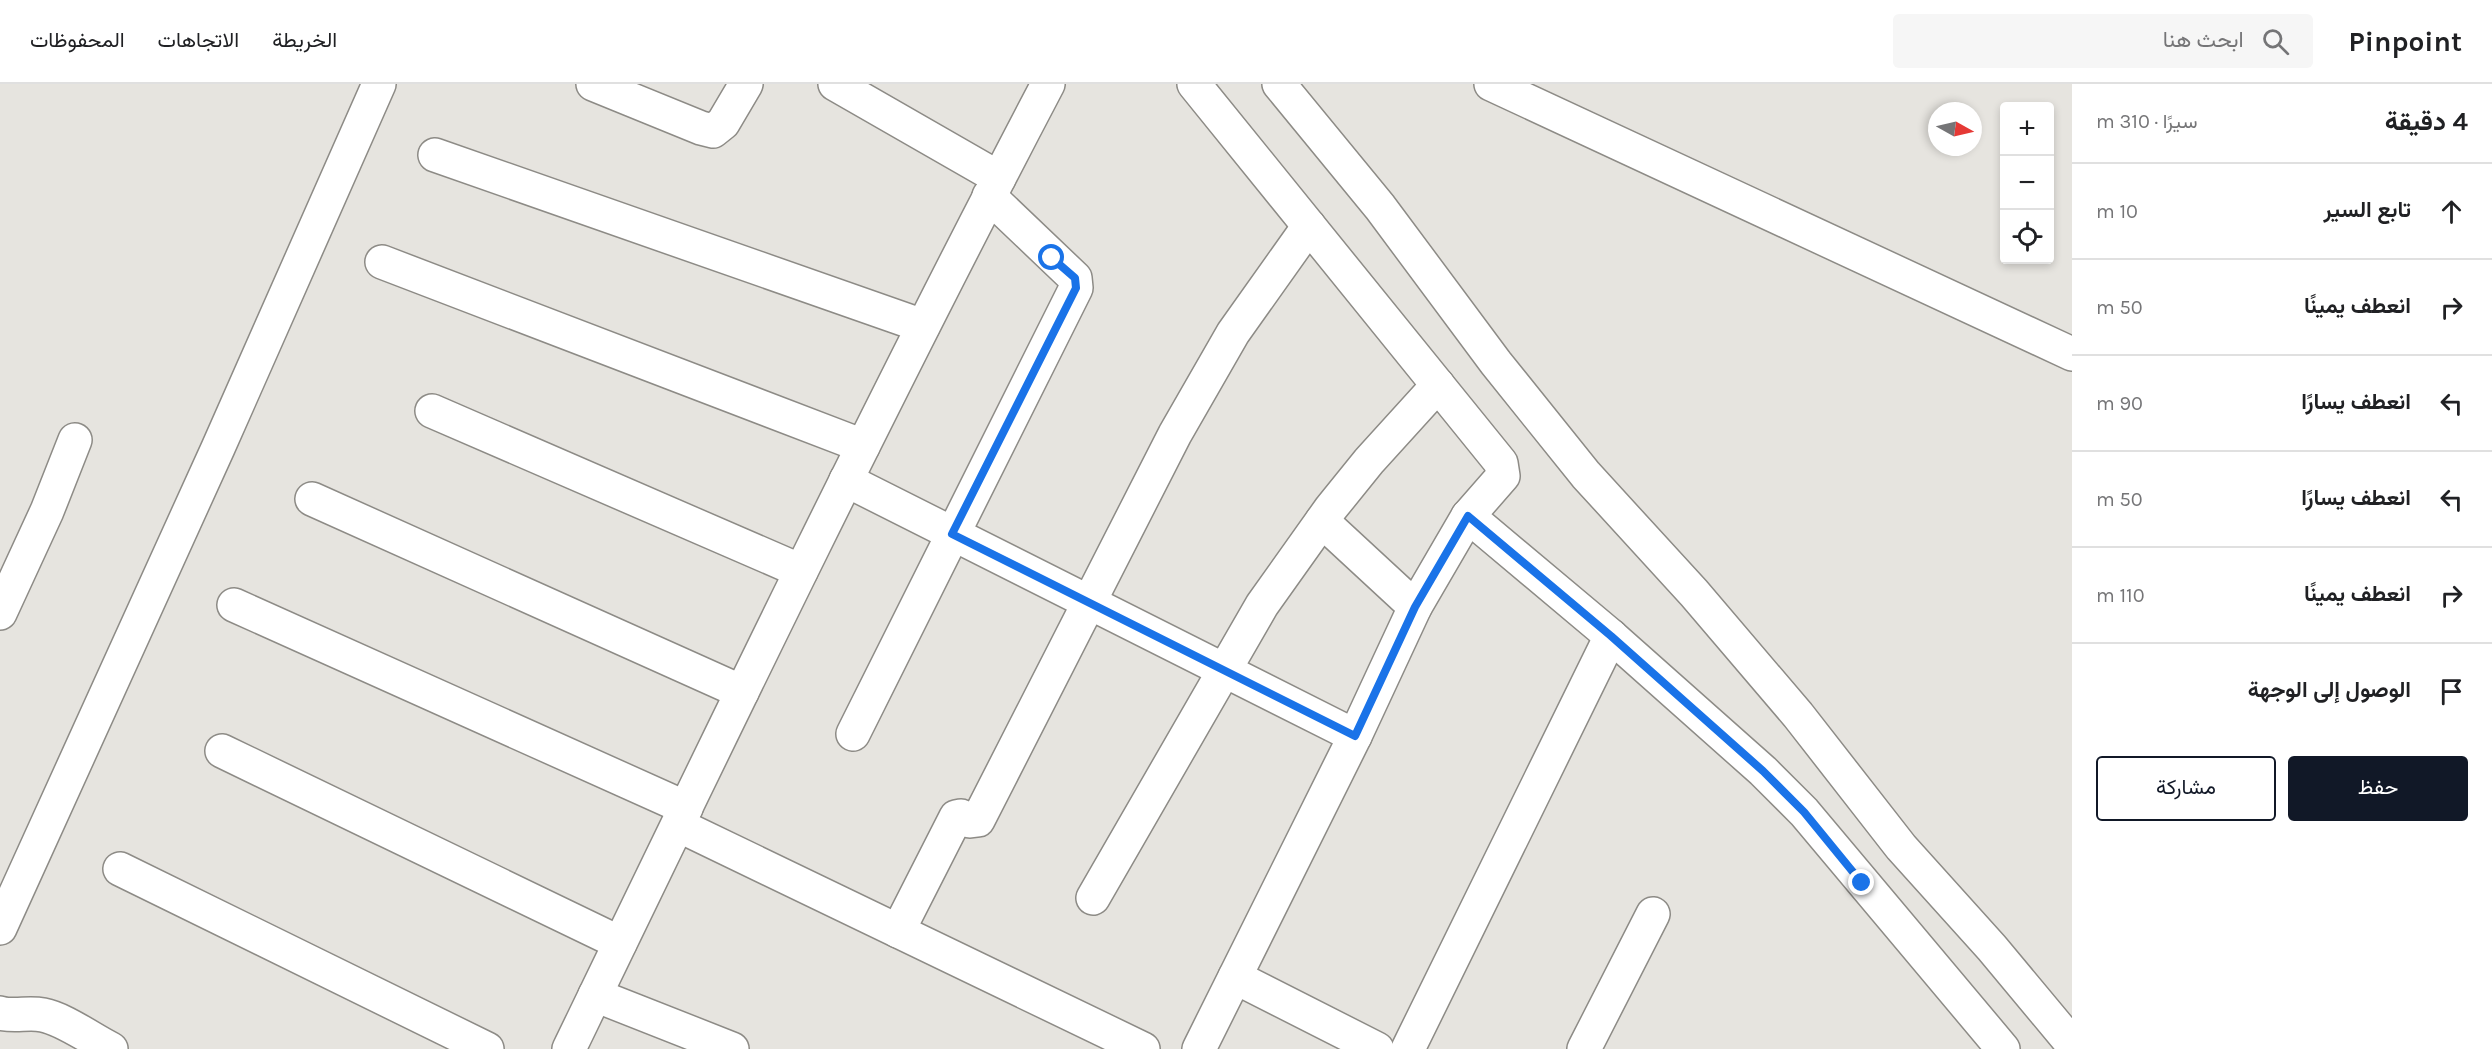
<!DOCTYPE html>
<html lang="ar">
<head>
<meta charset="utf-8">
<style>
  :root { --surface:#fff; --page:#f6f6f6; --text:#202124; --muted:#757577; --line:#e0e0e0; --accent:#111827 }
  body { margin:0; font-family:Karla,Vazirmatn,sans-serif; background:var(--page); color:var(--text); direction:rtl }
  .controls { position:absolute; right:18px; top:18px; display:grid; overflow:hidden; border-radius:6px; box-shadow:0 3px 9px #0003 }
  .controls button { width:54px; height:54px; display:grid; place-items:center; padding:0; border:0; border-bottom:2px solid var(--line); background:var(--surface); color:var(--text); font:30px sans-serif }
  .compass { position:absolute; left:1928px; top:18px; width:54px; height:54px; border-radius:50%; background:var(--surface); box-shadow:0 3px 9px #0003; rotate:98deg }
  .stop { position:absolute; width:18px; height:18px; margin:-14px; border:4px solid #1a73e8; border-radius:50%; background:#fff }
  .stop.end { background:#1a73e8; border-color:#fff; box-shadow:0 2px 6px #0008 }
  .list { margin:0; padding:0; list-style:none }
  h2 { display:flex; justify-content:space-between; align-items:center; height:78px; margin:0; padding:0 24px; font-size:26px }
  h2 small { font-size:20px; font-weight:400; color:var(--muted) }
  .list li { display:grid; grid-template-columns:39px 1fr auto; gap:18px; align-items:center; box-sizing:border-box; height:96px; padding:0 24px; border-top:2px solid var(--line) }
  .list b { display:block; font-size:22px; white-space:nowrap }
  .list em { font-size:20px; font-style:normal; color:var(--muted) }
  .actions { display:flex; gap:12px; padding:18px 24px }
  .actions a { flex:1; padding:14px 0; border:2px solid var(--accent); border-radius:6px; text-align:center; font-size:21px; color:var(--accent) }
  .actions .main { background:var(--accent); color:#fff }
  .icon { flex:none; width:33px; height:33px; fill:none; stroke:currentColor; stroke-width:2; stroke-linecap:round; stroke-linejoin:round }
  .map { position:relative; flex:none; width:2072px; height:965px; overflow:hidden; direction:ltr }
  header { display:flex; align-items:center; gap:36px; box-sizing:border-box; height:84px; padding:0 30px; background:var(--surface); border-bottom:2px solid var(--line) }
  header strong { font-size:28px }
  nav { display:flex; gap:33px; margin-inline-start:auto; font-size:21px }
  .search { width:420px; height:54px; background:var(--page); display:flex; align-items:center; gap:15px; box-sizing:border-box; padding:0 21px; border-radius:6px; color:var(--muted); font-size:22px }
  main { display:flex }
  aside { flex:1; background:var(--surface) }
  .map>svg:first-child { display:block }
</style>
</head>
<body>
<header>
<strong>Pinpoint</strong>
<div class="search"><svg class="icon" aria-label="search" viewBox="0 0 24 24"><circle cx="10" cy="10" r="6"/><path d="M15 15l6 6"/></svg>ابحث هنا</div>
<nav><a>الخريطة</a><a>الاتجاهات</a><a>المحفوظات</a></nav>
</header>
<main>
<aside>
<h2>4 دقيقة<small>سيرًا · 310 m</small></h2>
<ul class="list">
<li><svg class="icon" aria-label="ahead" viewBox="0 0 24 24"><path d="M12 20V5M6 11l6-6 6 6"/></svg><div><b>تابع السير</b></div><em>10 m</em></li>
<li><svg class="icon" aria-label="right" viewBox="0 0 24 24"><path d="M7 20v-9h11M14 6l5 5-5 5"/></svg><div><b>انعطف يمينًا</b></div><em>50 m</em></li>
<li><svg class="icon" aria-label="left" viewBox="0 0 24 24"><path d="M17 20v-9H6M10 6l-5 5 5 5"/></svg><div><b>انعطف يسارًا</b></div><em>90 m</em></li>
<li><svg class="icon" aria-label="left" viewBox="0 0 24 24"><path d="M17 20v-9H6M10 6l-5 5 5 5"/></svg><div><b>انعطف يسارًا</b></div><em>50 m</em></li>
<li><svg class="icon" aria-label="right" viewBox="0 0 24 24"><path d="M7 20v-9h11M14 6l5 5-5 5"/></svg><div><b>انعطف يمينًا</b></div><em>110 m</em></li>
<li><svg class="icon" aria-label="arrive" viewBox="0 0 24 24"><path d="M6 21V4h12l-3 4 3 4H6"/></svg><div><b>الوصول إلى الوجهة</b></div></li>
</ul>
<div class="actions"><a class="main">حفظ</a><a>مشاركة</a></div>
</aside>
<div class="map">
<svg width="2072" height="965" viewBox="0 0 2072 965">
  <rect width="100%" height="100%" fill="#e6e4df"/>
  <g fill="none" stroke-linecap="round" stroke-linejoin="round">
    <defs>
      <g id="minor">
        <path d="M593,0L701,44L713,47L723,39L746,0"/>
        <path d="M835,0L999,94"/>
        <path d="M1194,0L1501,379L1503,392L1468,432L1611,552L1763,687L1804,728L2003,965"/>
        <path d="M1279,0L1380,123L1496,279L1586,391L1694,509L1798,631L1901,763L1992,864L2072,960"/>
        <path d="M1491,0L2072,270"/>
        <path d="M435,71L923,242"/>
        <path d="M382,178L863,362"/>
        <path d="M432,327L801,487"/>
        <path d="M846,396L1355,652"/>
        <path d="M312,415L742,608"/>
        <path d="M1322,437L1415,523"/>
        <path d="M234,521L686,724"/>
        <path d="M0,529L47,427L75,356"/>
        <path d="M853,650L1076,204L1075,194L989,112"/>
        <path d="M222,667L620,859"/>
        <path d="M678,741L1143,965"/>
        <path d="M120,785L487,965"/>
        <path d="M1093,814L1262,521L1331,424L1369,377L1438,301"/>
        <path d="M0,844L218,364L379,0"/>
        <path d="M898,847L956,733L961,732L970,737L978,736L1175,350L1233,249L1309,142"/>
        <path d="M1235,893L1377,965"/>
        <path d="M595,911L732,965"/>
        <path d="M0,929C14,933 28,928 43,931C64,935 91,955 111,965"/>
        <path d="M569,965C725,642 881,318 1048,0"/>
        <path d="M1199,965L1355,652L1415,523L1468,432"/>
        <path d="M1408,965L1611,552"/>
        <path d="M1584,965L1653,830"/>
      </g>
    </defs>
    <!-- minor casing -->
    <use href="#minor" stroke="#8d8b86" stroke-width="36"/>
    <!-- minor -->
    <use href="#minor" stroke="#fff" stroke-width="33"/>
  </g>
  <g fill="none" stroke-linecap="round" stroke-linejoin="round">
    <!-- route -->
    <path stroke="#1a73e8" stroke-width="8" d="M1052,174L1075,194L1076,204L952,450L1355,652L1415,523L1468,432L1611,552L1763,687L1804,728L1862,799"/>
  </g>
</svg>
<div class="controls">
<button>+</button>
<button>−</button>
<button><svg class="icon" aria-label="locate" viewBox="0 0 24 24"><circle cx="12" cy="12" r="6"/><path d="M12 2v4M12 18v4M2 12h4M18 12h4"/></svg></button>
</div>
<svg class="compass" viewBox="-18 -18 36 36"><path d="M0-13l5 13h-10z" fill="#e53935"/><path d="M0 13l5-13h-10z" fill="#757577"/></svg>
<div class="stop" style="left:1052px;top:174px"></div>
<div class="stop end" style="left:1862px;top:799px"></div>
</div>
</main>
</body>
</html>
